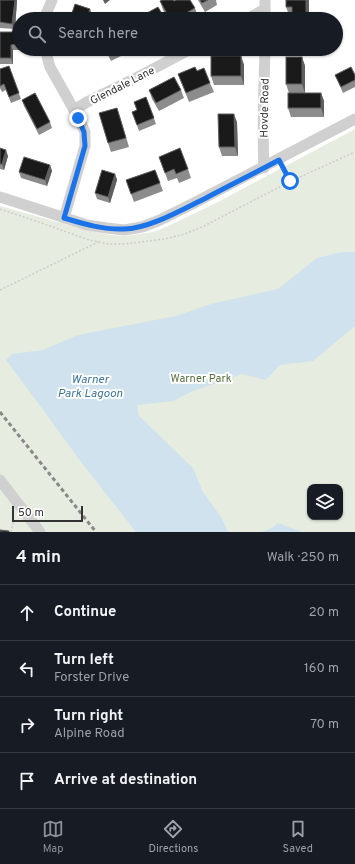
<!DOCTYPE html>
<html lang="en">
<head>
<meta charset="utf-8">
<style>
  :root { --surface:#171b24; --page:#242831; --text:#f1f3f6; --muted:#9ea1a6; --line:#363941; --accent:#8c9099 }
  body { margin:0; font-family:Overpass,sans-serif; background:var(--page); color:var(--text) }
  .controls { position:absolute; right:12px; bottom:12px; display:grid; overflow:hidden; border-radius:8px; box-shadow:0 1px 3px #0004 }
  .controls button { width:36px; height:36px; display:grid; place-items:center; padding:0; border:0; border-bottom:1px solid var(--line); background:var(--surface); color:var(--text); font:20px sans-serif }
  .scale { position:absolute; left:12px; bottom:10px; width:71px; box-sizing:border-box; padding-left:4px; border:2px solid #333; border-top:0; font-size:11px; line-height:14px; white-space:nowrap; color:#333; -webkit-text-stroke:3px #fff; paint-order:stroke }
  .stop { position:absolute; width:12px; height:12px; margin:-9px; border:3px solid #1a73e8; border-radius:50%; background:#fff }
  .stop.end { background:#1a73e8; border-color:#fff; box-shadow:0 1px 4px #0008 }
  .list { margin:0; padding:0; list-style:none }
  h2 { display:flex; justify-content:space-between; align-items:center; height:52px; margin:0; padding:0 16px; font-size:17px }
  h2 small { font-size:13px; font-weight:400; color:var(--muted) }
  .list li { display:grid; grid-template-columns:26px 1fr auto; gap:12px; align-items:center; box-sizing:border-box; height:56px; padding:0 16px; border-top:1px solid var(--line) }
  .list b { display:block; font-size:15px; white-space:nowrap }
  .list p { margin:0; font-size:13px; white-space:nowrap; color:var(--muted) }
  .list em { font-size:13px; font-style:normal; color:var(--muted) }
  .icon { flex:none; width:22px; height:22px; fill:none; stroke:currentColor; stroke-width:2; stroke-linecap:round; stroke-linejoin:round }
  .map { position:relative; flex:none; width:355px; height:532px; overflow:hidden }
  .search { position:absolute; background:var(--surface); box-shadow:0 1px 3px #0004; left:12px; right:12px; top:12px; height:44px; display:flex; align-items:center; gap:10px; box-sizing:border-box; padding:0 14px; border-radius:22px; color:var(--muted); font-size:15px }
  .sheet { height:276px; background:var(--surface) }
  nav { display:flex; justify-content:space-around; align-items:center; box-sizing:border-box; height:56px; border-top:1px solid var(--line); background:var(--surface); font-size:11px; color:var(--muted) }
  nav a { display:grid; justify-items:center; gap:2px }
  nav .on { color:var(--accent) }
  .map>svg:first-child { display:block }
</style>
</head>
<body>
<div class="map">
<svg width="355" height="532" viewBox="0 0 355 532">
  <rect width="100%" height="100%" fill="#fff"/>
  <!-- green -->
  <path fill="#e6ecdf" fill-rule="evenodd" d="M355,129V532H0V206L86,230L111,235L125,236L140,234L153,232L166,227L216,203ZM310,487H340V517H310Z"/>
  <!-- water -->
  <g fill="#cfe2ee">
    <path d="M342,252H355V326L313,361L280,365L266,380L242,374L193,391L173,401L137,405L139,416L193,468L203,492L221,517L228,532H136L81,462L41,407L6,360L12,354L43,350L78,335L176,316L211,304L278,289L317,258Z"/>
    <path d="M278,523L302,532H261L272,528Z"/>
  </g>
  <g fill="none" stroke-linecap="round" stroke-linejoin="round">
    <!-- path -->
    <g stroke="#cdcdcd" stroke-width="1.5" stroke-dasharray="2 2" stroke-linecap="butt">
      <path d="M283,167L290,181"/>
      <path d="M0,209L50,226L89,240L108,244H125L165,239L185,234L204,226L289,182L355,152"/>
      <path d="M0,290L98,242"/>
      <path d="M11,532L13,523L17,520"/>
    </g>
    <!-- minor -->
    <g stroke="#d0d0d0" stroke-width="11">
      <path d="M44,19L52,0"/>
      <path d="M247,19L265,9"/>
      <path d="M265,19V0"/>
      <path d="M45,49L50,67L78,117L85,132V146L64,218"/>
      <path d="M74,110L87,102L132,80L191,49"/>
      <path d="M264,168C262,128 264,89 265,49"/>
      <path d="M0,197L87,225L107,228L124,230L142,227L160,220L192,204L355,119"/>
      <path d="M0,480L40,532"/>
    </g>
    <!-- rail -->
    <path stroke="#888" stroke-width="3" stroke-dasharray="4 3" stroke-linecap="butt" d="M0,412L96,532"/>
  </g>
  <!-- wall -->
  <g fill="#8c8c8c">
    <path d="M0,0H17V1L15,29L0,28Z"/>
    <path d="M198,0H216L217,5L205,12Z"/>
    <path d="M309,0V19H293L292,15H289L286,7Z"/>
    <path d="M160,1H174L195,8L198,17L194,19H168L163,10Z"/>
    <path d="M0,32L19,38V50H13V64H0Z"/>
    <path d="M105,49H135L111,61Z"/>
    <path d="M304,49V56H290L288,50Z"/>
    <path d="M241,56L244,65V85H214L211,76Z"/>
    <path d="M302,57L305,66V93H321L324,101V117H291L288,108L289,93L286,84Z"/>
    <path d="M9,66L21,99L11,103L6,90L2,92L0,88V69Z"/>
    <path d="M178,74L210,83L214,92L189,102Z"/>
    <path d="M335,75H355V87L343,93Z"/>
    <path d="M149,90H181L184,98L159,111L152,99Z"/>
    <path d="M146,97L156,124L139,131L132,112L137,110Z"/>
    <path d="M22,100L50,122L52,128L39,135L24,106Z"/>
    <path d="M120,117L129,147L111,152L108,143Z"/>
    <path d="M237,122L238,156H222L219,147Z"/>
    <path d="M0,148L8,156L4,170L0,169Z"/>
    <path d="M159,157L188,169L191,178L179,183L177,178L168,181Z"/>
    <path d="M50,165L52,171L47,186L21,178L19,172Z"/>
    <path d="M155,170L163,191L134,202L126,180Z"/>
    <path d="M115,174L117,180L110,203L97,199L95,193Z"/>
  </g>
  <!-- shaded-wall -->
  <g fill="#5f5f5f">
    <path d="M15,0H17V1L15,29L12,24Z"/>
    <path d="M103,0H110L105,4Z"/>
    <path d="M306,0H309V19H308L306,14Z"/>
    <path d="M90,9L92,15L90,19H86Z"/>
    <path d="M17,32L19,38V50L17,44Z"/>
    <path d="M11,45L13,50V64L11,58Z"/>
    <path d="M302,49H304V56L302,50Z"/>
    <path d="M241,56L244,65V85L241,76Z"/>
    <path d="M302,57L305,66V93L302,84Z"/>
    <path d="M321,93L324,101V117L321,108Z"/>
    <path d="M234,114L237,122L238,156L235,147Z"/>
    <path d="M6,150L8,156L4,170L2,164Z"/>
    <path d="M50,165L52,171L47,186L45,180Z"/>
    <path d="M115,174L117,180L110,203L108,197Z"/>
  </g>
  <!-- building -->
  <g fill="#1a1a1a" stroke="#5f5f5f">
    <path d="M0,0H15L12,24L0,22Z"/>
    <path d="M162,0H173L174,1L176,0H190L195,8L175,19H170L160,1Z"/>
    <path d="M200,0H208L202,3Z"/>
    <path d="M286,0H306V14H292V7H286Z"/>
    <path d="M75,4L90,9L86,19H70Z"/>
    <path d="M158,7L165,19H136Z"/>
    <path d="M0,32H17V44L11,45V58H0Z"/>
    <path d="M106,49H115L108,52Z"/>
    <rect x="288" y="49" width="14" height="1"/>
    <rect x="211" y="56" width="30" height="20"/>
    <rect x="286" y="57" width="16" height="27"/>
    <path d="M9,66L19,93L9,97L4,84L0,86V69Z"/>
    <path d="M195,67L197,71L204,68L210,83L186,93L178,74Z"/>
    <path d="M351,67L355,75V80L341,87L335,75Z"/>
    <path d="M174,77L181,90L156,103L149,90Z"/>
    <path d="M35,93L50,122L37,129L22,100Z"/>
    <rect x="288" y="93" width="33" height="15"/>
    <path d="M146,97L154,118L137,125L132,112L137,110L134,102Z"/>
    <path d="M117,108L126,138L108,143L99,113Z"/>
    <path d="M218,114H234L235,147H219Z"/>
    <path d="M0,148L6,150L2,164H0Z"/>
    <path d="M180,148L188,169L176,174L174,169L165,173L159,157Z"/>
    <path d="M24,157L50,165L45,180L19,172Z"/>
    <path d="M102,170L115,174L108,197L95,193Z"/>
    <path d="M155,170L160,183L131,194L126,180Z"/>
    <path d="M0,530L9,531V532H0Z"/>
  </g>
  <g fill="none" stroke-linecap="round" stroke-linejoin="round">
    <!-- route -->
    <path stroke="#1a73e8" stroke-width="5" d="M78,118L84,132L85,146L64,218C84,224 104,230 124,229C149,229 183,209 206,198C230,185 255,173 279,160L290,181"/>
  </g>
  <g text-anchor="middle" stroke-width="4" stroke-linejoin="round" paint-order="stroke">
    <!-- street labels -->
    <g font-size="11" fill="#333" stroke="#fff">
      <text transform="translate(122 85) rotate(-27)" y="4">Glendale Lane</text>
      <text transform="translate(264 108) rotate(-89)" y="4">Hovde Road</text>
    </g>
    <!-- park labels -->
    <g font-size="11" fill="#56703f" stroke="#fff">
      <text x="201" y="382">Warner Park</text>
    </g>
    <!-- water labels -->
    <g font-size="12" font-style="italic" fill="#3f7597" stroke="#fff">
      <text x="90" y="383">Warner<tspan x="90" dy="14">Park Lagoon</tspan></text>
    </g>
  </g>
</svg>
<div class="controls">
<button><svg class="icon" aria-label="layers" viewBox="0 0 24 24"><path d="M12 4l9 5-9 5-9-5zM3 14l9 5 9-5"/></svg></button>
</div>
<div class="scale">50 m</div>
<div class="stop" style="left:290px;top:181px"></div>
<div class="stop end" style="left:78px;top:118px"></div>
<div class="search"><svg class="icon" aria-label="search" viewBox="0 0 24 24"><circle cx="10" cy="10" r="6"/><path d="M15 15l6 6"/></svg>Search here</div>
</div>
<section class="sheet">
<h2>4 min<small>Walk · 250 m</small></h2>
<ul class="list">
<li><svg class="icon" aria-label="ahead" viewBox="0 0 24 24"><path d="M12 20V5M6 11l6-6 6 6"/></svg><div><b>Continue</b></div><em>20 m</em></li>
<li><svg class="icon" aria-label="left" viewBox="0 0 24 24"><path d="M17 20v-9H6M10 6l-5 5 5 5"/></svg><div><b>Turn left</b><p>Forster Drive</p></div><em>160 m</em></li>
<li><svg class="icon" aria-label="right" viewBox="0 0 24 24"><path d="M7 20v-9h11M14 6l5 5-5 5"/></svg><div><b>Turn right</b><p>Alpine Road</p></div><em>70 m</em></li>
<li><svg class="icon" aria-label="arrive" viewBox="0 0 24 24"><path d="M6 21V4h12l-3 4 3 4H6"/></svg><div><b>Arrive at destination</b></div></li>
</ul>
</section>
<nav>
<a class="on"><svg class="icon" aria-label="map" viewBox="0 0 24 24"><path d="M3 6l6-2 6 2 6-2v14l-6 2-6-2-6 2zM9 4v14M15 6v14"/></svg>Map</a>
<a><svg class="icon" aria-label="directions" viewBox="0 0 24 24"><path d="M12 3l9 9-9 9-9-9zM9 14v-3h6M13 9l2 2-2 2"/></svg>Directions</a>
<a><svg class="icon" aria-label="saved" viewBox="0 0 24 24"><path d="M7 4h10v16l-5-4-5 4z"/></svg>Saved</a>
</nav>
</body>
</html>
